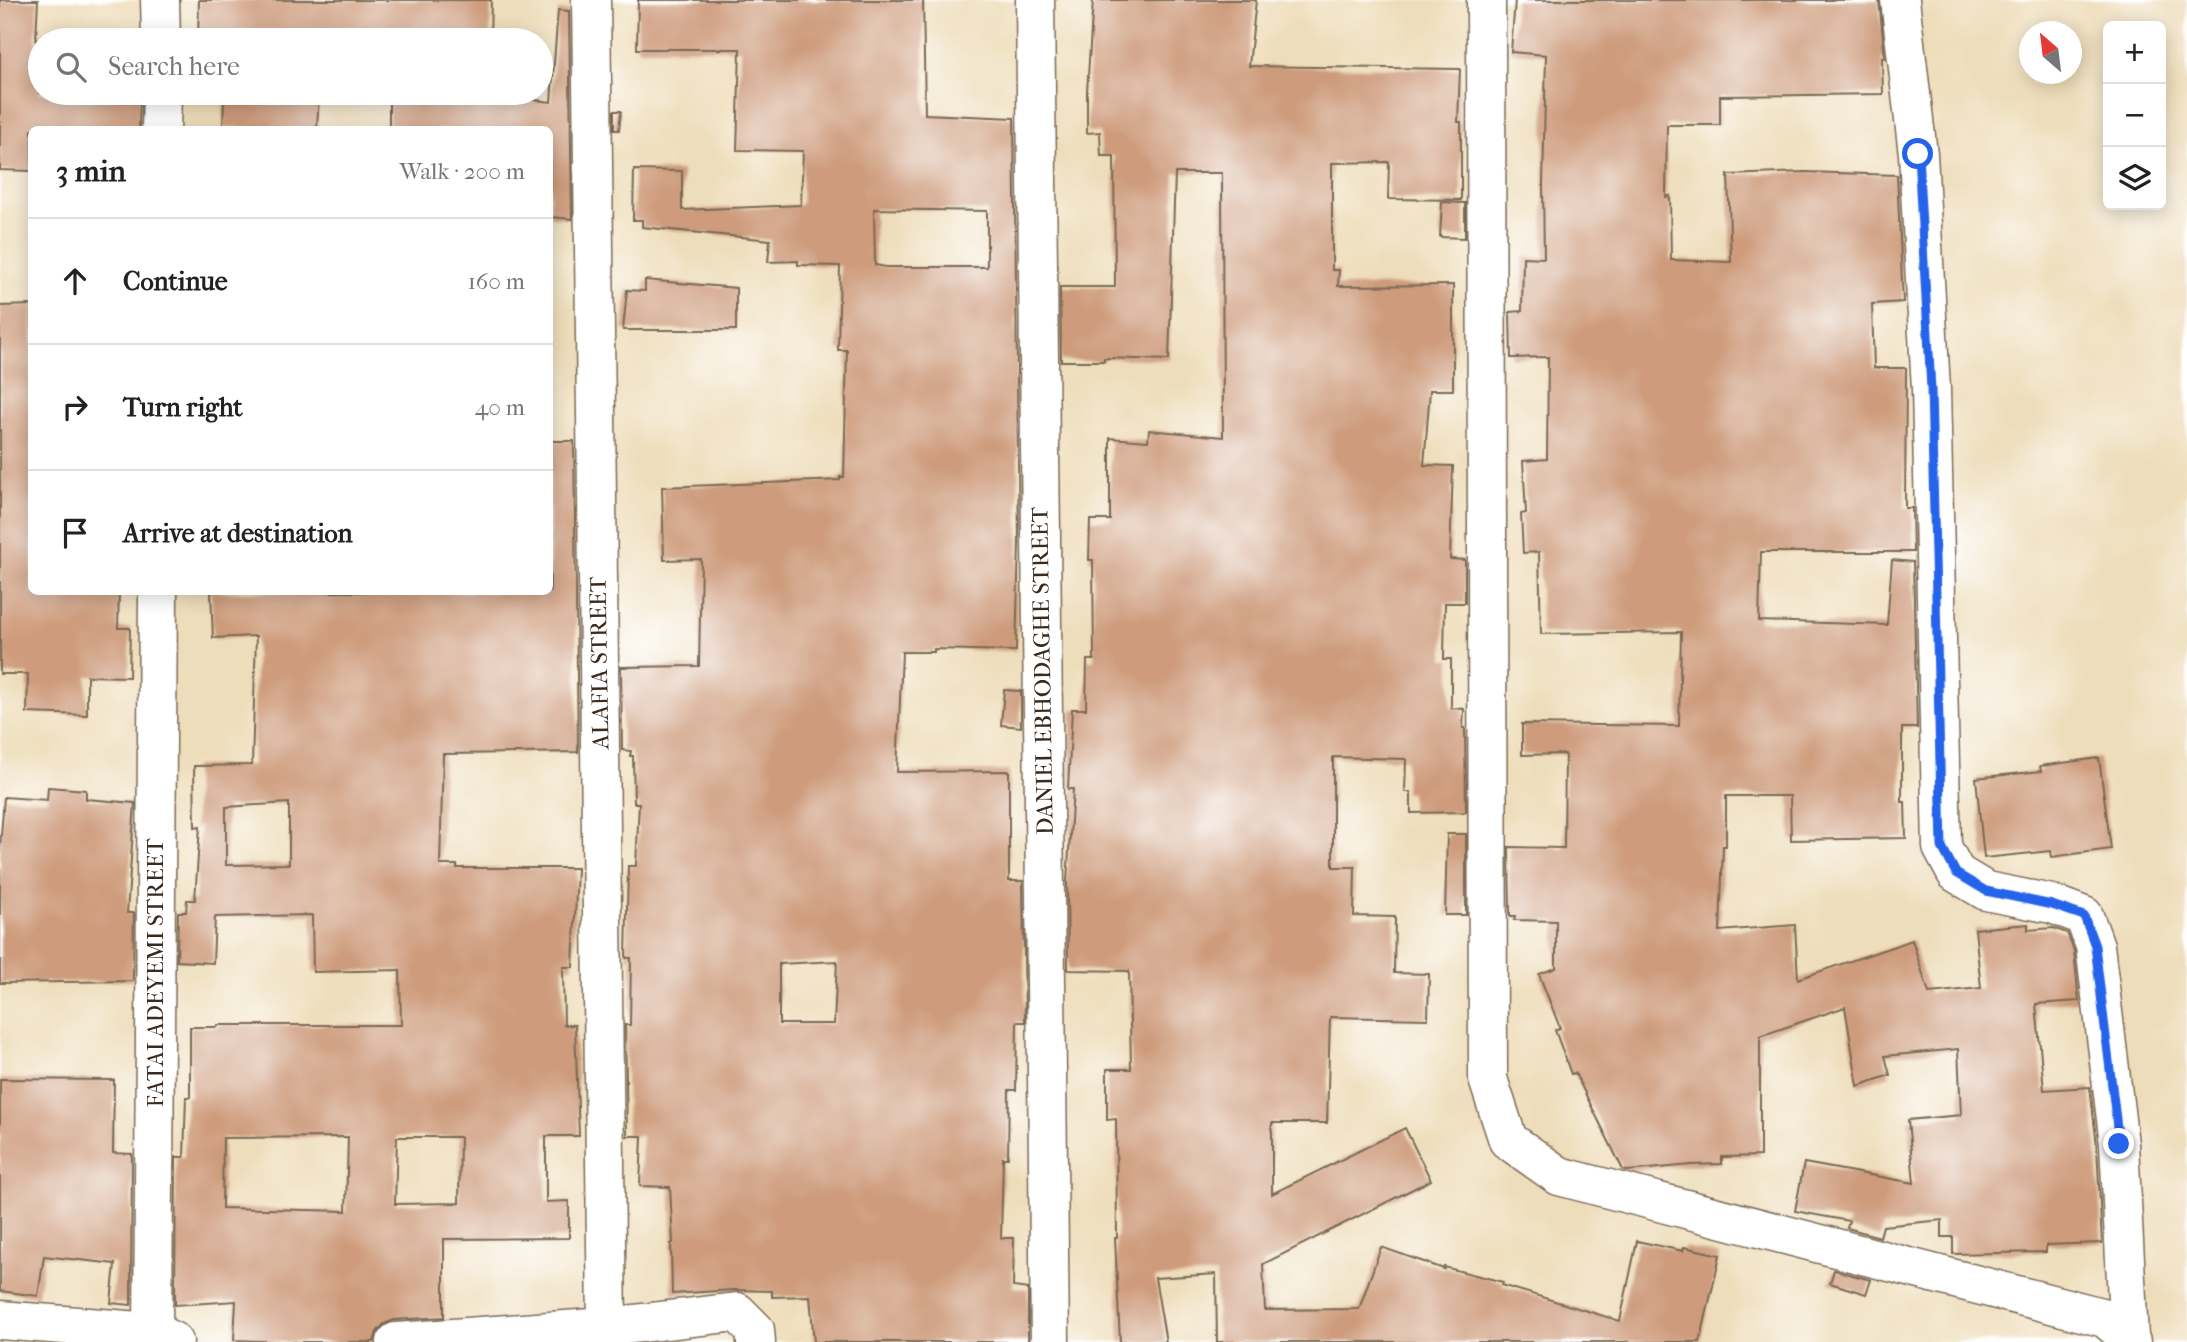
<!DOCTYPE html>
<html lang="en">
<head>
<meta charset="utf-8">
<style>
  :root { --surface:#fff; --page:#f2f2f2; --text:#222; --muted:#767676; --line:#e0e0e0 }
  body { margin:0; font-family:"IM FELL French Canon",serif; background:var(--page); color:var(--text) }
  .controls { position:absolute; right:21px; top:21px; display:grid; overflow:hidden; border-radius:10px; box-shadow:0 4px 18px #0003 }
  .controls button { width:63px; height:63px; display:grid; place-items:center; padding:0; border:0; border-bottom:2px solid var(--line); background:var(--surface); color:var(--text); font:35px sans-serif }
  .compass { position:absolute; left:2019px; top:21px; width:63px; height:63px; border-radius:50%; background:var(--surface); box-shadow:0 4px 18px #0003; rotate:332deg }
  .stop { position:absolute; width:21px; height:21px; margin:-16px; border:5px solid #2563eb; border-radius:50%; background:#fff }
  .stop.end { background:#2563eb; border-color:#fff; box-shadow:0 2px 7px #0008 }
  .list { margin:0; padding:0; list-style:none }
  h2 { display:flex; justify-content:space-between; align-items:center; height:91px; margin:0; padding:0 28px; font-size:30px }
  h2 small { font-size:23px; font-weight:400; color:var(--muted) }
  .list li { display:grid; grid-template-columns:46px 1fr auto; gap:21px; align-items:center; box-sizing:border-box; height:126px; padding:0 28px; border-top:2px solid var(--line) }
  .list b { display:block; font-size:26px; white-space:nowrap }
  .list em { font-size:23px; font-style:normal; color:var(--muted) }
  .icon { flex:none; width:38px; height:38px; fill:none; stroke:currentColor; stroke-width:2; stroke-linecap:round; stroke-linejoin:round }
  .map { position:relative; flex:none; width:2187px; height:1342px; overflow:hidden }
  .search { position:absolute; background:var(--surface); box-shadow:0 4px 18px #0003; left:28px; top:28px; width:525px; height:77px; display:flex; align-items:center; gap:18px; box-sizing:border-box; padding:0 24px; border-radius:38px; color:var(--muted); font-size:26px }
  .panel { position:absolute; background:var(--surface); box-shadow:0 4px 18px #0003; left:28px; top:126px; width:525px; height:469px; border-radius:10px }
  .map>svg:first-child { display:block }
</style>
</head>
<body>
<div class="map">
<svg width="2187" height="1342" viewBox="0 0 2187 1342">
  <rect width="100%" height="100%" fill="#fff"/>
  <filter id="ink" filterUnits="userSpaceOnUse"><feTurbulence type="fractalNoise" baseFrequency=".0143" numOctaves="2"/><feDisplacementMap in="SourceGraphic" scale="14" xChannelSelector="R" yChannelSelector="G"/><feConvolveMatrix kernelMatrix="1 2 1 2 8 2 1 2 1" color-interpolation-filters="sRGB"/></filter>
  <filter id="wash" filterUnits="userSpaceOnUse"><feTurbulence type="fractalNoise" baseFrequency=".00686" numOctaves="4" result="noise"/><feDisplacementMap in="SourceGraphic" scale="28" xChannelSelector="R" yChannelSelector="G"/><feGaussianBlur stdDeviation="1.57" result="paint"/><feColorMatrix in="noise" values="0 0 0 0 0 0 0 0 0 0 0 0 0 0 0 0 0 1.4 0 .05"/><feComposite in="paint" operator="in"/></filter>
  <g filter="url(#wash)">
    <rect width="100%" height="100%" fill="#eeddba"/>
    <g id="blocks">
      <!-- building -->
      <g fill="#ce9b7c" fill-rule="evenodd">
        <path d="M0,0H38L34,77H40V93H140L139,130H32V171L0,170Z"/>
        <path d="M199,0H491L490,40H198Z"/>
        <path d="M638,0H923L925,114L1014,118L1019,542L1016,651L934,649V652H902L897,772L1009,771V881H1023L1025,1022H1017L1016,1090H1009L1008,1158H1003L1001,1238H1014L1013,1287L1028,1289V1342H814L810,1296L772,1297V1291L734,1290L672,1294L671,1244L673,1243L670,1187L640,1186L642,1136H627L625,1025H630L631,958H626L628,866H636L639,803H634L633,756H630L631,751L622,750L621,667L699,666L701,559L664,560L662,487L840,480V477H844L847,350H838L840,266L798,265V261L768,262L770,240L642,227V220H633L634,170L682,171V210L801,205L803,151L737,150L740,49H637ZM874,209L987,211V267H886L875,265ZM837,961L834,1024H779V964Z"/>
        <path d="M1093,0H1256L1249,66L1460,69L1458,122H1461V200L1388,199L1389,162L1332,163V270H1339L1338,286L1453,285V390H1430L1424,465L1453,466L1450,559L1465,560V603H1445L1444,659H1451V708L1464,709L1463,728H1465L1466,812L1411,813V792H1405L1406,759L1333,757V867H1355L1354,916L1395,917L1394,973L1429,974L1428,1019L1330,1017L1327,1123H1272V1194L1405,1128L1431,1180L1263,1264L1265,1310L1359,1309L1381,1247L1444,1269V1267L1503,1282L1502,1285L1620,1321L1637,1241L1683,1251L1684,1247L1720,1255L1700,1342H1217L1216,1274L1155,1278L1166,1342H1120L1115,1238H1117L1116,1119L1107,1120V1069H1131L1129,971L1068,970L1067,882L1073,789H1068L1072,709H1086L1087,660H1094L1093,560H1089L1090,520H1110V438L1148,441L1149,430L1223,437L1222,173H1175L1169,360L1104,358V361H1061L1060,287H1115L1114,156H1101L1100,132L1087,133V91Z"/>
        <path d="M1515,0H1879L1885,58L1882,57L1883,94L1720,96V125H1667L1666,197L1670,196L1671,260L1731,262L1728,175L1805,172L1897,175L1903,302L1872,304L1874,368H1906L1905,508H1912L1913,552H1761L1759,621L1887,625L1892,560L1913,562L1917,728H1902V802H1905L1906,838L1791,840L1790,796H1726V846H1723L1720,931L1795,925L1798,979L1912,940L1929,993L1981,988L1975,929L2028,924V930L2053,928L2067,933L2074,951L2079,1001L2036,1004L2044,1090L2090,1087L2097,1146L2102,1243L2046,1245V1252L1953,1254V1237H1942V1220L1883,1226L1880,1237L1847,1228L1849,1221L1795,1211L1804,1163L1914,1183L1908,1120L1961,1115L1958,1049L1885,1056L1890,1075L1858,1086L1845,1007L1760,1036V1156L1722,1157V1164L1691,1165L1628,1171L1623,1170L1575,1073L1571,1074L1555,1030L1560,1028L1539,974L1556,968V921L1514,920L1515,916H1510L1509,847L1564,848L1565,754L1522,755V724L1679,726L1681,632L1541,634L1539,552L1523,553L1521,514L1526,513L1523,461L1547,459L1548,357L1511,358L1510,312L1522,311L1523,257L1544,258L1543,184L1546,55L1511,52Z"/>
        <path d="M558,10L569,11L572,219L550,217V130H389V93H480L551,102Z"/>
        <path d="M202,93H319L317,130L223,127L224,100L202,99Z"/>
        <path d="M614,111H621L619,130H614Z"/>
        <path d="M1442,202L1465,203V238L1440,237Z"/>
        <path d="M645,280L736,288V330H623L627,290L645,291Z"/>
        <path d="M32,305V592H119L118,628H130L129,677L87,676V715L27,713L28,674H0V306Z"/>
        <path d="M550,441H574L578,752L443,754L440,865H457V868H577L573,967H563L564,1025H575L579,1136H546V1202L569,1201V1238L444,1239V1317L394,1320L384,1324L377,1332L374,1342H287L234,1340L236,1301L175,1305L176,1157H184L186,1097H190V1027H217V1025H401L400,970L313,972L312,915L215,917L213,963L177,961L178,912H186L187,900H195L200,826L195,827L194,766L252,765L256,636L213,638L211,592H550ZM289,803V864L226,865V807ZM348,1137L346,1211L222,1208L223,1138ZM397,1137H460L459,1203L395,1204Z"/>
        <path d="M1004,690L1021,691V727L1001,725Z"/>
        <path d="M2099,758L2111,849L2052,857L2051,851L1984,858L1976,778L2041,771L2040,766Z"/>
        <path d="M48,787L86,790V799L135,803L127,913H134L133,981L0,983V848L4,797L47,800Z"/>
        <path d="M1447,834H1466V915H1445Z"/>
        <path d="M0,1079L114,1080L113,1153L132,1154L131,1305L111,1303L115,1264L44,1256L38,1296L0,1291Z"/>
        <path d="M1834,1270L1871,1280L1866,1294L1830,1283Z"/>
      </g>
    </g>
  </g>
  <g filter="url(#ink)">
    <use href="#blocks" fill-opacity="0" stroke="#7a6955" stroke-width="2"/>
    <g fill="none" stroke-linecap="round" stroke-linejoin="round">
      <defs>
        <g id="street">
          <path d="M160,0L161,40"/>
          <path d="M591,0L607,1327"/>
          <path d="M1035,0L1050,1342"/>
          <path d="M1486,0L1488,1079L1508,1140L1559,1176L2105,1318L2129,1338L2131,1342"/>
          <path d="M1900,0L1918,154L1931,389L1942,847L1956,873L1986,891L2052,904L2084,916L2095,946L2119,1144L2129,1338"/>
          <path d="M161,130L162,93"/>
          <path d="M0,1320L153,1332L174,1342"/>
          <path d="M153,1332L158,592"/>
          <path d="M396,1342L607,1327L737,1312L755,1330L756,1342"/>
        </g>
      </defs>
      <!-- street casing -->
      <use href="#street" stroke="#7a6955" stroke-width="41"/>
      <!-- street -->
      <use href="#street" stroke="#fff" stroke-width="38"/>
    </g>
  </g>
  <g fill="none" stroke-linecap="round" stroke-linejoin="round" filter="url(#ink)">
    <!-- route -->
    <path stroke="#2563eb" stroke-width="9" d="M1918,154L1931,389L1942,847L1956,873L1986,891L2052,905L2084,916L2095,946L2119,1144"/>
  </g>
  <g text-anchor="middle" stroke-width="6" stroke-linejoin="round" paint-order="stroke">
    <!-- street labels -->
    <g font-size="23" fill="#3b2a1e" stroke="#fff">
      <text transform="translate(599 663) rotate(-91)" y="8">ALAFIA STREET</text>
      <text transform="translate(1042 671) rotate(-91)" y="8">DANIEL EBHODAGHE STREET</text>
      <text transform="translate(155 973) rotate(-90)" y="8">FATAI ADEYEMI STREET</text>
    </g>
  </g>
</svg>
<div class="controls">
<button>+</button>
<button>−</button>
<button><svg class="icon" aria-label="layers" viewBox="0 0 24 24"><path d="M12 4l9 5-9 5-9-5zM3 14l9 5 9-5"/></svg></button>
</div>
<svg class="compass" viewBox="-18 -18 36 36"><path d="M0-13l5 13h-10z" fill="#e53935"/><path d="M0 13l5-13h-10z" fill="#767676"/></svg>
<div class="stop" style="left:1918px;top:154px"></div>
<div class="stop end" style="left:2119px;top:1144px"></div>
<div class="search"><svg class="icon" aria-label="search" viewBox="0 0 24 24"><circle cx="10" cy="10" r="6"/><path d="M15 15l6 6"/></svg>Search here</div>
<section class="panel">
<h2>3 min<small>Walk · 200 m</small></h2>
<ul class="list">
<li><svg class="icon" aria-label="ahead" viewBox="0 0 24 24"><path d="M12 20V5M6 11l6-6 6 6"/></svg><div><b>Continue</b></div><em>160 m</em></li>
<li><svg class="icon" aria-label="right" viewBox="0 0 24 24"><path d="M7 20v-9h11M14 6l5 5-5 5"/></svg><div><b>Turn right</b></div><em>40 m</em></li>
<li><svg class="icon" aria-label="arrive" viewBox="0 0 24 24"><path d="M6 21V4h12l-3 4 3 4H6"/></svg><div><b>Arrive at destination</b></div></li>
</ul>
</section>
</div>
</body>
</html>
